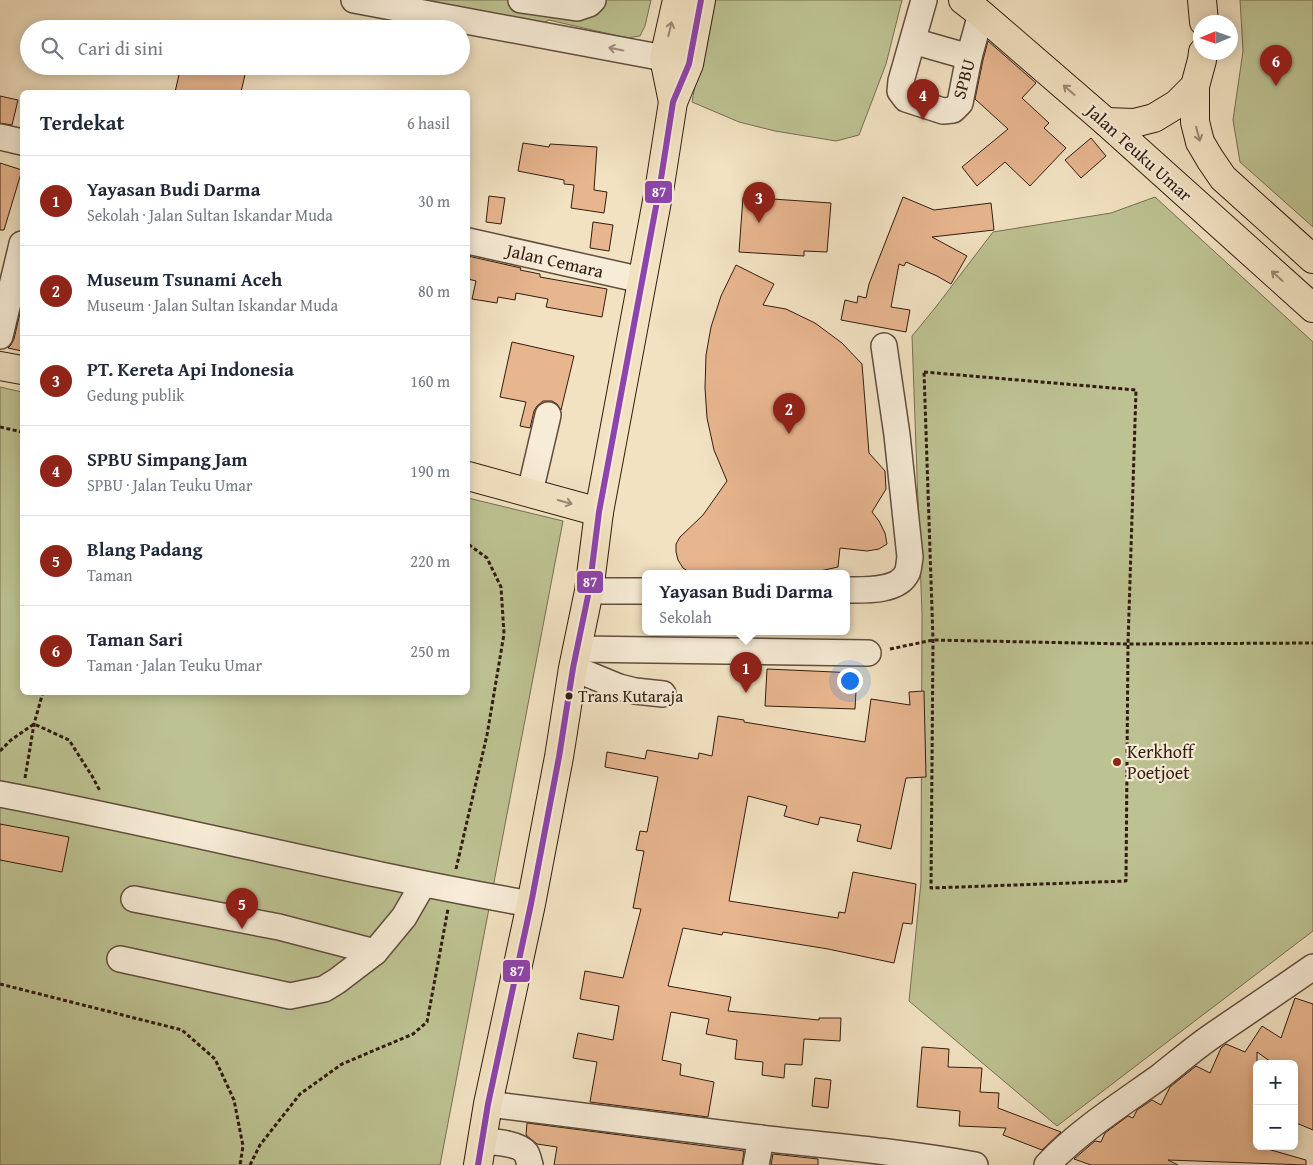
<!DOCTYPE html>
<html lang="id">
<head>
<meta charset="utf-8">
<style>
  :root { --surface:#fff; --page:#f6f6f7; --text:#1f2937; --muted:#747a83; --line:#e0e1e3; --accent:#8f2418 }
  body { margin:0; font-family:"Gentium Book Plus",serif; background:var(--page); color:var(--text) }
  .controls { position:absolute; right:15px; bottom:15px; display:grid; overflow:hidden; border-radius:8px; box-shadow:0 2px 12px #0003 }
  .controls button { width:45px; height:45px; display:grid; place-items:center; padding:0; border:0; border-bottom:1px solid var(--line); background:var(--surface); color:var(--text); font:25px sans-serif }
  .compass { position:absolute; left:1193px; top:15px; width:45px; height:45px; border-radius:50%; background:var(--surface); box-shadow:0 2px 12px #0003; rotate:268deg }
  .you { position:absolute; left:849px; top:680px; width:18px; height:18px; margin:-12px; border:4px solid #fff; border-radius:50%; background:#1a73e8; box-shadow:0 0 0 8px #1a73e833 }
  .badge { display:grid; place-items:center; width:32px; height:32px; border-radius:50%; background:var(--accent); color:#fff; font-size:16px; font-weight:700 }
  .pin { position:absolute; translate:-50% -41px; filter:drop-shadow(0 1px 2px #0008) }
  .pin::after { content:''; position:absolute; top:26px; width:18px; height:15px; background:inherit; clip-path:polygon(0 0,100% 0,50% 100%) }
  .popup { position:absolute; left:642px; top:570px; width:208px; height:65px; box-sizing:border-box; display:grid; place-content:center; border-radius:8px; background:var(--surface); filter:drop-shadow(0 1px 4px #0005); font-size:16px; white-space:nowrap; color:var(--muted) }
  .popup b { font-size:19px; color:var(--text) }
  .popup::after { content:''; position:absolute; left:50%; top:100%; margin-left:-10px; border:10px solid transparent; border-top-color:var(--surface) }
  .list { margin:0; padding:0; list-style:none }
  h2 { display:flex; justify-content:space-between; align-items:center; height:65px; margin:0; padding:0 20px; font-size:21px }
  h2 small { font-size:16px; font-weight:400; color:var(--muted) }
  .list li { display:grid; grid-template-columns:32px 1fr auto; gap:15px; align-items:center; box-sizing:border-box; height:90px; padding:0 20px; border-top:1px solid var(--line) }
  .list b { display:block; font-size:19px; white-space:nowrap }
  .list p { margin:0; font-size:16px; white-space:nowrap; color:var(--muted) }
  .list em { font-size:16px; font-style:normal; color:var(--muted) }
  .icon { flex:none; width:28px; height:28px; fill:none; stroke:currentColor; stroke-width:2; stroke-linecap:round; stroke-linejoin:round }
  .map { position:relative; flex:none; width:1313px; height:1165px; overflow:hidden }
  .search { position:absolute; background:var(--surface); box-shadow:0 2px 12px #0003; left:20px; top:20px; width:450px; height:55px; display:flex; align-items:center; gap:12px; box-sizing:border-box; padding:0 18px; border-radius:28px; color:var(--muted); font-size:19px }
  .panel { position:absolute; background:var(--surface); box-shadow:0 2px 12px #0003; left:20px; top:90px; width:450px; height:605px; border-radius:8px }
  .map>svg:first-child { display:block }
</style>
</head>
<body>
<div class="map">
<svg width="1313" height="1165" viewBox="0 0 1313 1165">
  <rect width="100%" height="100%" fill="#f2e2c2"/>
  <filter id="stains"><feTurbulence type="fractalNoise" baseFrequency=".004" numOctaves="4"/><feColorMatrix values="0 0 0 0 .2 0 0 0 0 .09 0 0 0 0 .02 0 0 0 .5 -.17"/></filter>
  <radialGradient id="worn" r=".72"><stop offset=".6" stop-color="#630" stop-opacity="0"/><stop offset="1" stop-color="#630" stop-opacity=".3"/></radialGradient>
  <!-- green -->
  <g fill="#bdc292" stroke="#786f52">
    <path d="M372,0H651L645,26L640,36L627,38L549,20L528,31Z"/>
    <path d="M711,0H902L886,64L859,135L836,141L775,131L739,122L692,102Z"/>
    <path d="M1240,0H1313V227L1240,162L1233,120L1243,51Z"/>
    <path d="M1155,197L1313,342V931L1057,1126L909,1001L921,882L922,614L912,336L935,308L993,232L1111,213Z"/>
    <path d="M0,387L22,392V692H468V498L563,521L440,1165H0Z"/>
  </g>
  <!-- building -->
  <g fill="#e7b58e" stroke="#321c11">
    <path d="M988,41L1036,83L1022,98L1049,123L1044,128L1066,148L1030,186L1005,162L977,186L962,167L1008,129L975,99L983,60Z"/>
    <path d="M181,66H247L241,92H175Z"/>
    <path d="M0,96L18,100L12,125L0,123Z"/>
    <path d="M1091,138L1106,156L1081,178L1065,160Z"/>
    <path d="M523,143L549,147L550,144L597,147L594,190L607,192L604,213L571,208L574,185L564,184V180L518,171Z"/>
    <path d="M0,163L22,170L4,230H0Z"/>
    <path d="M489,196L505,198L501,224L486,222Z"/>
    <path d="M743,197L831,203L827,252L804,251V256L739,252Z"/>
    <path d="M903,197L934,210L991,203L994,230L932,237L967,256L951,284L937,276L906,262L904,266L899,264L891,307L910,310L906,332L841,320L845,300L857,303L858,296L866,298L869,284Z"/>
    <path d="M593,222L613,225L609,251L590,248Z"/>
    <path d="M468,256L521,268L520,270L540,274V277L607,289L602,317L546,307L548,299L516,293L515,300L498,297L497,303L472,299L476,281L468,279Z"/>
    <path d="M736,265L774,284L763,305L786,309L815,323L842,343L862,364L869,453L885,471L886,489L872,512L879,521L885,533L887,544L879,549L867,551L840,548L838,567L820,571L767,574H692L683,568L678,560L676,552V544L680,537L703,515L727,481L714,450L707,418L705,388L706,355L711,327L721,296Z"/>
    <path d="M22,304V351L8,348L11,345L14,339Z"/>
    <path d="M512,342L574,356L561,410L557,404L552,401H543L537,406L534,411L530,428L520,426L526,402L500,397Z"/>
    <path d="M767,669L857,673L855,709L765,706Z"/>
    <path d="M924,691L926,777L906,778L891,849L857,841L861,825L820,817L818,825L784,816L787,806L748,796L729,901L838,918L839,912L845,913L853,872L916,884L912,924L903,923L894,963L828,949L723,932L722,935L683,928L668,986L731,997L728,1011L819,1020V1018H841L840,1041L804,1039L802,1065L785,1064L784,1078L762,1075L763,1062L735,1059L737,1040L706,1034L709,1019L671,1012L662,1060L681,1064L680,1075L714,1082L708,1117L590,1102L597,1062L573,1058L578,1033L613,1040L619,1006L580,999L585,971L623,978L641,909L633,908L644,851L636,850L640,831L647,832L658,777L605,767L607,752L645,759L647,750L698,759L699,753L712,756L718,716L744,720V722L865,742L871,699L910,705L909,692Z"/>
    <path d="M0,824L69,837L62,872L0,860Z"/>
    <path d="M1295,998L1313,1004V1130L1294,1122V1064H1274L1257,1052V1146L1306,1160V1165L1168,1160L1178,1165H1091L1074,1159L1095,1141L1101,1142L1105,1133L1128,1116L1133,1118L1137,1110L1152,1100L1161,1105L1170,1087L1196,1066L1210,1073L1221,1048L1226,1044L1245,1052L1262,1026L1281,1038Z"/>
    <path d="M922,1047L949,1049L948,1067L982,1068L980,1092L999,1093L998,1108L1061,1132L1042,1150L1003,1135L1006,1128L959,1126L960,1111L917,1107Z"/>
    <path d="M815,1078L831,1080L828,1108L812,1106Z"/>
    <path d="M527,1123L744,1151L742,1165H554L557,1147L537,1144L526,1135Z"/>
    <path d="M773,1154L818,1159V1165H771Z"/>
  </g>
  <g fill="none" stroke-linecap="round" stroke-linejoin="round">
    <defs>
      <g id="minor">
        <path d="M354,0L664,58L683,63"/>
        <path d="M521,0L577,8L589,4L593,0"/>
        <path d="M924,0L901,81L900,91L906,99L943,111L953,110L960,103L969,57L981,14"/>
        <path d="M913,41L969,57"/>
        <path d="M0,137L22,142"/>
        <path d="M468,241L642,280"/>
        <path d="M0,336L22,244"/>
        <path d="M530,492L548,415"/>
        <path d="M846,590C864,590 898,592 907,573C909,569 909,562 910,557L897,435L884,346"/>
        <path d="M589,591H646"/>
        <path d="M577,649L868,653"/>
        <path d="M573,668L619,687L635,691L663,694"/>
        <path d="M0,794C178,828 353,873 531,904"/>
        <path d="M134,899L279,927L375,952L404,917L423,884"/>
        <path d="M120,959L290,996L324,989L337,981L375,952"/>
        <path d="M488,1104C578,1115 669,1127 760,1138C831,1146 904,1152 975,1165"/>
        <path d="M482,1141C493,1142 519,1143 526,1153C528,1156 529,1162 530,1165"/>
        <path d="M756,1165L761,1138"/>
        <path d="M1047,1165C1079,1131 1120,1105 1158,1078C1176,1064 1193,1049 1212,1036C1246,1013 1280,990 1313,967"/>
      </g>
      <g id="highway">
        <path d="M963,0L981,14L1106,122L1313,308"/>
        <path d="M1202,0L1204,22"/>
        <path d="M1203,52L1202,60L1195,86V122L1200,142L1210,159L1223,178L1313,259"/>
        <path d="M673,102L664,58L677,0"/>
        <path d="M1106,122L1134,123L1154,118L1177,104L1195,86"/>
        <path d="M0,366L22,370"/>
        <path d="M468,476L599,512"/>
        <path d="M478,1165L488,1104L531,904L559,757L573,668L589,591L599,512L660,185L673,102L689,64L701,0"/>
      </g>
    </defs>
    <!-- minor casing -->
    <use href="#minor" stroke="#624e3d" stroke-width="28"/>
    <!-- highway casing -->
    <use href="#highway" stroke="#321c11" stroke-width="30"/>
    <!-- path -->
    <g stroke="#321c11" stroke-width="3" stroke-dasharray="4 2.5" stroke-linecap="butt">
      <path d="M924,372L1136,390L1128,644L1126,881L931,888L933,640Z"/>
      <path d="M0,427L22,432"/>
      <path d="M890,649L933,640L1128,644L1313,643"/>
      <path d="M0,751L11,740L34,724L69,740L92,776L100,791"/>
      <path d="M25,778L34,724L43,692"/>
      <path d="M456,869L487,735L504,634L501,587L487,558L468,544"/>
      <path d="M0,984L182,1030L215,1059L234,1100L243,1146L240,1165"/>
      <path d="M250,1165L260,1145L300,1094L342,1064L413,1034L427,1022L448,909"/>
    </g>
    <!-- minor -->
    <use href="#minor" stroke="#f7ecd7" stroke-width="25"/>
    <!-- highway -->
    <use href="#highway" stroke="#f2e2c2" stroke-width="28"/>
    <defs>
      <path id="bus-1" d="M478,1165L488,1104L531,904L559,757L573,668L589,591L599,512L660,185L673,102L689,64L701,0"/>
    </defs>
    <!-- bus-1 casing -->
    <use href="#bus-1" stroke="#f7ecd7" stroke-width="10"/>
    <!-- bus-1 -->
    <use href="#bus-1" stroke="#8e44ad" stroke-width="6"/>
  </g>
  <!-- one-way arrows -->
  <defs><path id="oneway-shaft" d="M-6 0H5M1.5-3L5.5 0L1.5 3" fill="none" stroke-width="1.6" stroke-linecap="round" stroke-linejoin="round" transform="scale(1.25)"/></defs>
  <g stroke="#9c8972">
    <use href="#oneway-shaft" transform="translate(670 29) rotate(-77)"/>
    <use href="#oneway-shaft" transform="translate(1069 90) rotate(-139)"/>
    <use href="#oneway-shaft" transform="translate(1198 134) rotate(75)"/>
    <use href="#oneway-shaft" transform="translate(1277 276) rotate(-138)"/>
    <use href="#oneway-shaft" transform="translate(565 502) rotate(16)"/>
  </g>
  <use stroke="#9e8e7e" href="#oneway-shaft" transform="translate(616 49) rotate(-169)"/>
  <!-- markers -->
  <circle fill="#321c11" stroke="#f7ecd7" stroke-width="2" cx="569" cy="696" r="4.5"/>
  <circle fill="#8f2418" stroke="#f7ecd7" stroke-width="2" cx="1117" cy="762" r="5"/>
  <g text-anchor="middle" stroke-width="4.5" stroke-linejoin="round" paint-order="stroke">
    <!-- bus labels -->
    <g font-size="17" fill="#321c11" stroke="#f7ecd7" text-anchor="start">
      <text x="578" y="702">Trans Kutaraja</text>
    </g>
    <!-- street labels -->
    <g font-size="18" fill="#321c11" stroke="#f7ecd7">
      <text transform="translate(964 79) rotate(-75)" y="6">SPBU</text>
      <text transform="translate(1139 153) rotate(42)" y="6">Jalan Teuku Umar</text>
      <text transform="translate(555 261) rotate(13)" y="6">Jalan Cemara</text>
    </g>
    <!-- poi labels -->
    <g font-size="18" fill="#321c11" stroke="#f7ecd7" text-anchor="start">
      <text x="1127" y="758">Kerkhoff<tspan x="1127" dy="21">Poetjoet</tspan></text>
    </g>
  </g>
  <g stroke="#f7ecd7" stroke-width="2">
    <rect x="644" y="180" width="29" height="24" rx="5" fill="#8e44ad"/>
    <rect x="576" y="570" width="28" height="24" rx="5" fill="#8e44ad"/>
    <rect x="502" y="959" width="29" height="24" rx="5" fill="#8e44ad"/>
  </g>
  <g font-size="14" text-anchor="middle" font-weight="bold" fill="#fff">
    <text x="659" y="197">87</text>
    <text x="590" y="587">87</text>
    <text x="517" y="976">87</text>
  </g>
  <rect width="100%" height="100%" filter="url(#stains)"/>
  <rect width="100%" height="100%" fill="url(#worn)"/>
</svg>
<div class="controls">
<button>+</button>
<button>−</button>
</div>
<svg class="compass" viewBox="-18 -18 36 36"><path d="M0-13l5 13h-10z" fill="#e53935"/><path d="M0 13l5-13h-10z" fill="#747a83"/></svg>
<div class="you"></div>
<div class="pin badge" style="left:746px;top:693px">1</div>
<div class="popup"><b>Yayasan Budi Darma</b>Sekolah</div>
<div class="pin badge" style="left:789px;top:434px">2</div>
<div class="pin badge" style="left:759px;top:223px">3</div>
<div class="pin badge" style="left:923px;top:120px">4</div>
<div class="pin badge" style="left:242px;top:929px">5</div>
<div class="pin badge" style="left:1276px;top:86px">6</div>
<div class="search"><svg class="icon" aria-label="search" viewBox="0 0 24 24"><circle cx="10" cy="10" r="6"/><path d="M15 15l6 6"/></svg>Cari di sini</div>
<section class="panel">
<h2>Terdekat<small>6 hasil</small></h2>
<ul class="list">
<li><span class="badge">1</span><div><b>Yayasan Budi Darma</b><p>Sekolah · Jalan Sultan Iskandar Muda</p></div><em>30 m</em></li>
<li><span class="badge">2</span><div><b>Museum Tsunami Aceh</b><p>Museum · Jalan Sultan Iskandar Muda</p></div><em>80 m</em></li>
<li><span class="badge">3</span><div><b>PT. Kereta Api Indonesia</b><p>Gedung publik</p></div><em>160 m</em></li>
<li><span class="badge">4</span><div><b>SPBU Simpang Jam</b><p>SPBU · Jalan Teuku Umar</p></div><em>190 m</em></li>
<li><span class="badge">5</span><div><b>Blang Padang</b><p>Taman</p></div><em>220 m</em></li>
<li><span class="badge">6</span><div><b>Taman Sari</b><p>Taman · Jalan Teuku Umar</p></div><em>250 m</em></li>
</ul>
</section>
</div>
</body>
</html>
